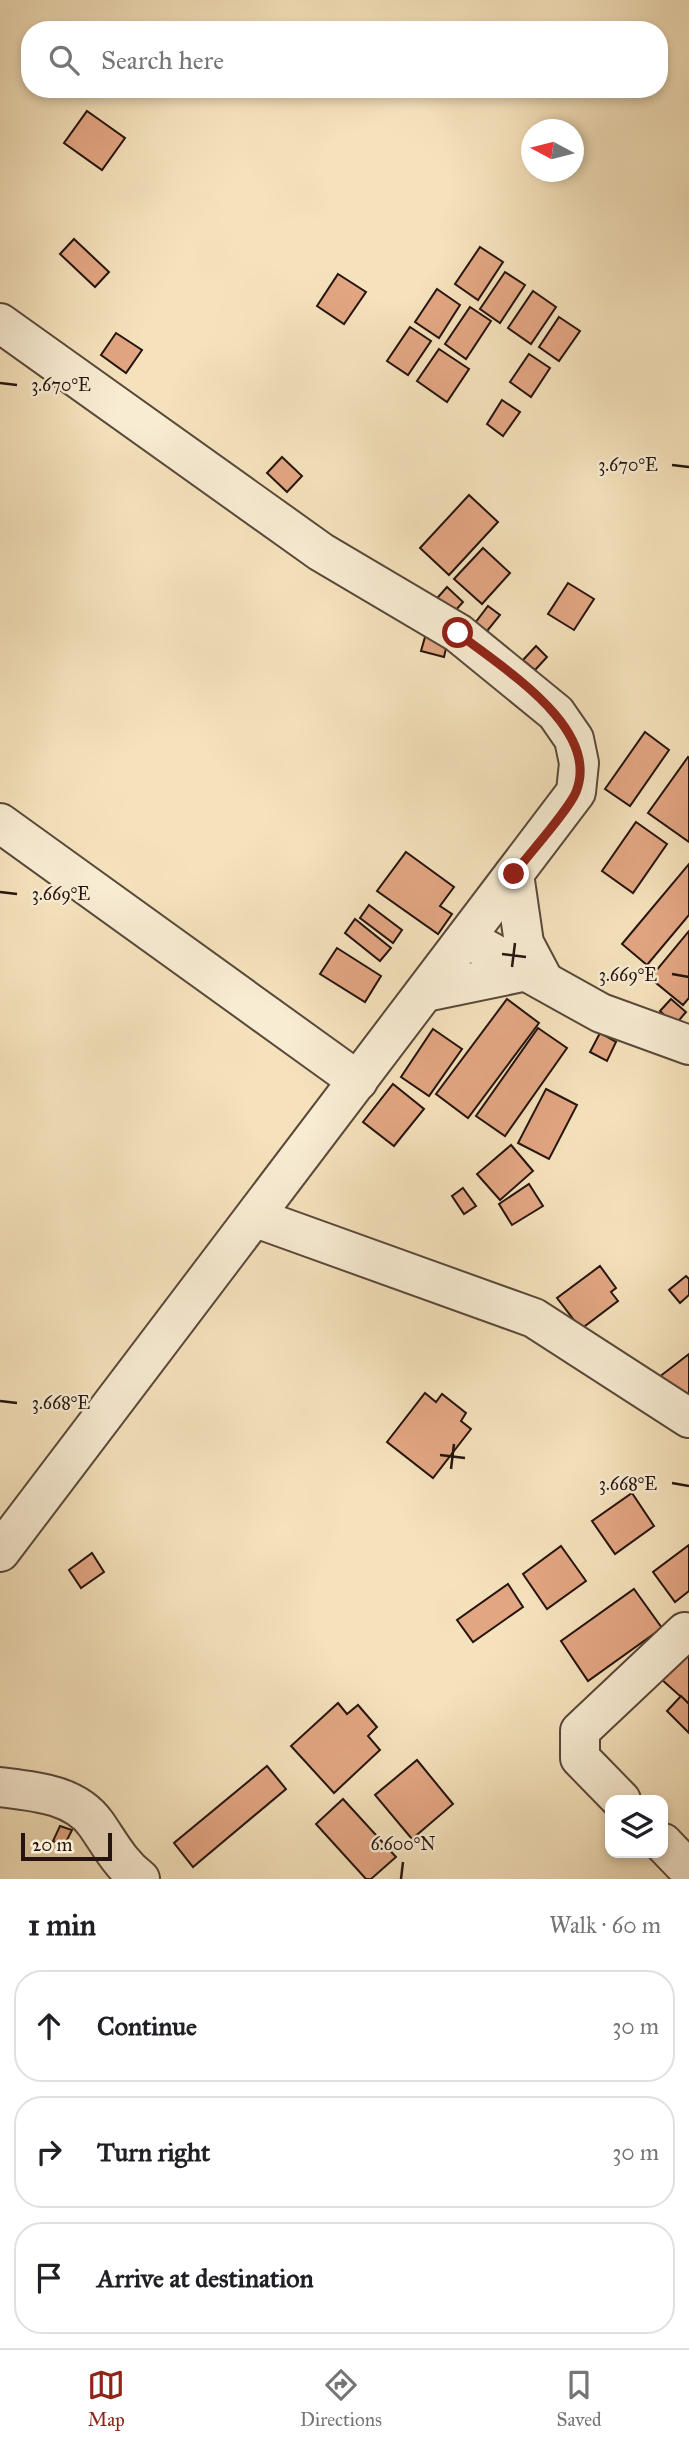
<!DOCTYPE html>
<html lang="en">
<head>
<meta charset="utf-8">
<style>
  :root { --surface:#fff; --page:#f2f2f2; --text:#202124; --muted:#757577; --line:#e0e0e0; --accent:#8f2418 }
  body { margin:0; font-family:"IM FELL Great Primer",serif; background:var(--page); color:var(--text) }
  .controls { position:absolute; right:21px; bottom:21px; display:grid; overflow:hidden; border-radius:14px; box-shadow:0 4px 10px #0003 }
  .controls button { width:63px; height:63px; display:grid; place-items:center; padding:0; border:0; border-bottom:2px solid var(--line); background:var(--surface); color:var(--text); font:35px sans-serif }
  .compass { position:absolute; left:521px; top:119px; width:63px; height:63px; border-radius:50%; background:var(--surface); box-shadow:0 4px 10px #0003; rotate:277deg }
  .scale { position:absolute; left:21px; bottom:18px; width:91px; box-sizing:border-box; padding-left:7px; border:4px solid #25140f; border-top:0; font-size:19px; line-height:24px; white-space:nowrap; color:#25140f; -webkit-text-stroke:5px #f8ecd3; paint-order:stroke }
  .stop { position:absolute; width:21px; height:21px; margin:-16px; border:5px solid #8f2418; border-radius:50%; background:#fff }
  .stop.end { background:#8f2418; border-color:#fff; box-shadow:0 2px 7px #0008 }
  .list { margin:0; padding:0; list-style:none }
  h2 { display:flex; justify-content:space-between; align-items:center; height:91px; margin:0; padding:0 28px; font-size:30px }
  h2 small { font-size:23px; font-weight:400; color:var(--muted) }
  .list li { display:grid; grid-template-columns:46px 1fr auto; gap:21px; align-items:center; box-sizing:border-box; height:112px; margin:0 14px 14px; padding:0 14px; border:2px solid var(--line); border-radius:28px }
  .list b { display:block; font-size:26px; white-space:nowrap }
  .list em { font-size:23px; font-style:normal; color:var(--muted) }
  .icon { flex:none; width:38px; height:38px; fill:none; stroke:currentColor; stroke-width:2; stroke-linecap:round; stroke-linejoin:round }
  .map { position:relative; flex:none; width:689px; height:1879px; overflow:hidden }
  .search { position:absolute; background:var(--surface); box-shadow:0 4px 10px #0003; left:21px; right:21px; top:21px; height:77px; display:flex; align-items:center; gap:18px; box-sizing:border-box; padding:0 24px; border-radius:28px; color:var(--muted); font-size:26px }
  .sheet { height:469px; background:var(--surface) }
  nav { display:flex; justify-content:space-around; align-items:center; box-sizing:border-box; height:98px; border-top:2px solid var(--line); background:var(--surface); font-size:19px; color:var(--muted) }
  nav a { display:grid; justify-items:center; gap:4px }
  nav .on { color:var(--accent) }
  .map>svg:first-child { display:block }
</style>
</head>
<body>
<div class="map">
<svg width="689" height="1879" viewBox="0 0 689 1879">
  <rect width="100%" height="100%" fill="#f5e2bc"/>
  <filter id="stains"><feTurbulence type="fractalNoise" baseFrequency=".00286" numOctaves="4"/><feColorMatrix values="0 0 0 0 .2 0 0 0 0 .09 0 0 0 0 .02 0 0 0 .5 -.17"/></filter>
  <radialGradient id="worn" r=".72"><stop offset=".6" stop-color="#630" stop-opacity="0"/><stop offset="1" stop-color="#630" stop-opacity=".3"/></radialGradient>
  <!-- building -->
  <g fill="#e3a683" stroke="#25140f" stroke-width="2">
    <path d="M87,111L125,138L102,170L64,143Z"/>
    <path d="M74,239L109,272L95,287L60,254Z"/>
    <path d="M480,247L503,262L478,300L455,284Z"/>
    <path d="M505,272L525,285L500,323L480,309Z"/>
    <path d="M338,274L366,292L344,324L317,306Z"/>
    <path d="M437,289L460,305L439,338L415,322Z"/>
    <path d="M533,291L556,307L531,344L508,328Z"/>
    <path d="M470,307L491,321L466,359L445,344Z"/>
    <path d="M559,317L580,331L559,361L539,347Z"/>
    <path d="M410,327L431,341L408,375L387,361Z"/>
    <path d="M116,333L142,350L126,373L101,355Z"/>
    <path d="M439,349L469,369L447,402L417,381Z"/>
    <path d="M529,354L550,368L531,397L510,382Z"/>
    <path d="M502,400L520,412L503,436L487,424Z"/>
    <path d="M282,457L302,476L287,492L267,473Z"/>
    <path d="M469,495L498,522L449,575L420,548Z"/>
    <path d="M483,548L510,573L482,604L454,579Z"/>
    <path d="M568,583L594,599L574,630L548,614Z"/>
    <path d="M447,587L463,602L447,620L431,605Z"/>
    <path d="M488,606L500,615L483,636L472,627Z"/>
    <path d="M427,630L449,635L444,657L421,651Z"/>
    <path d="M536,646L547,657L535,670L523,660Z"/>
    <path d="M645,732L669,750L630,806L605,789Z"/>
    <path d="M688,757L689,758V842L648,813Z"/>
    <path d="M636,822L667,844L633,893L602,871Z"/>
    <path d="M406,852L454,887L440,906L452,914L438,934L377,891Z"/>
    <path d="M689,864V915L647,965L622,944Z"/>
    <path d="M369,905L402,930L393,943L360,918Z"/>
    <path d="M355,919L391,948L380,961L345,933Z"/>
    <path d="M689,931V998L683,1005L650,978Z"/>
    <path d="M337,948L381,976L365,1002L320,974Z"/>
    <path d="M507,999L539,1023L468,1118L436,1094Z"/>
    <path d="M671,999L686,1012L675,1025L660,1011Z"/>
    <path d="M538,1028L567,1048L505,1136L476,1116Z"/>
    <path d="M433,1029L462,1049L429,1096L401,1077Z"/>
    <path d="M600,1033L616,1042L607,1061L590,1052Z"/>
    <path d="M393,1084L424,1109L394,1146L363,1122Z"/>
    <path d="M546,1089L577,1105L549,1159L518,1143Z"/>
    <path d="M511,1145L533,1171L500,1200L477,1174Z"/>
    <path d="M529,1184L543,1206L512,1225L499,1204Z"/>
    <path d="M463,1188L476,1206L464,1214L452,1196Z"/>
    <path d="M600,1266L616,1288L611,1292L618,1301L581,1329L557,1298Z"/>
    <path d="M686,1276L689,1279V1295L680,1303L669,1290Z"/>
    <path d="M689,1354V1405L650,1384Z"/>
    <path d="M425,1393L436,1402L442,1394L466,1413L461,1421L471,1429L433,1478L387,1442Z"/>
    <path d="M632,1493L654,1526L615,1554L592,1521Z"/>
    <path d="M689,1545V1591L675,1602L653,1572Z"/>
    <path d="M561,1546L586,1581L547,1609L523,1574Z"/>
    <path d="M92,1553L104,1572L81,1588L69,1570Z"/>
    <path d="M508,1584L523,1607L473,1642L457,1620Z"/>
    <path d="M634,1589L662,1628L588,1681L561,1641Z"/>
    <path d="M689,1648V1704L661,1679Z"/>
    <path d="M681,1696L689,1704V1733L667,1711Z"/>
    <path d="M338,1703L347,1714L358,1705L377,1727L368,1736L380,1750L334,1793L291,1746Z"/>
    <path d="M417,1760L453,1804L412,1839L375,1795Z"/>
    <path d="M267,1766L286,1789L193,1867L174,1843Z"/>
    <path d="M343,1799L396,1857L371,1879H366L316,1824Z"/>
    <path d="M60,1826L72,1830L64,1846L53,1841Z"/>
  </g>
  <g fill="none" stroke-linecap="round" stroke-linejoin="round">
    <defs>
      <g id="minor">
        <path d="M0,323L321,552L458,633L556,713L574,739L579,763L576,792L0,1552"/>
        <path d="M0,823L358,1081"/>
        <path d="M514,874L524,943L543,979"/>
        <path d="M466,938L601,1013L689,1045"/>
        <path d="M426,992L527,971"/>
        <path d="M256,1218L534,1318L689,1418"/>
        <path d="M0,1787C33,1791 75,1794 96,1824C110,1844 120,1864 140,1879"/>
        <path d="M621,1800L580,1758V1731L685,1632"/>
        <path d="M663,1843L687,1868"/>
      </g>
    </defs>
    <!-- minor casing -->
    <use href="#minor" stroke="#59483a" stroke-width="42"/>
    <!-- minor -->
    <use href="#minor" stroke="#f8ecd3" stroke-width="38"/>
  </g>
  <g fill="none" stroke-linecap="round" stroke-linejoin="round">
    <!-- route -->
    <path stroke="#8f2418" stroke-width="9" d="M458,633C500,667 602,727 576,792C568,811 528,855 514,874"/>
  </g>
  <!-- ticks -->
  <path fill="none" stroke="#25140f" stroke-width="2.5" d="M0,383L17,385M672,465L689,467M0,892L17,894M502,954L526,957M512,967L515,943M672,974L689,977M0,1401L17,1403M440,1455L465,1458M451,1469L454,1444M672,1483L689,1486M401,1879L403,1862"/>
  <g font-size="18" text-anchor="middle" fill="#25140f" stroke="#f8ecd3" stroke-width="5" stroke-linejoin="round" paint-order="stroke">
    <text x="61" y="391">3.670°E</text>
    <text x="628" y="471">3.670°E</text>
    <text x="61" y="900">3.669°E</text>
    <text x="628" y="981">3.669°E</text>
    <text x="61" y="1409">3.668°E</text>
    <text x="628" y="1490">3.668°E</text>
    <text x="403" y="1850">6.600°N</text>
  </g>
  <rect width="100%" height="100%" filter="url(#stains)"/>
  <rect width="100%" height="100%" fill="url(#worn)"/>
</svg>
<div class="controls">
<button><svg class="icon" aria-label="layers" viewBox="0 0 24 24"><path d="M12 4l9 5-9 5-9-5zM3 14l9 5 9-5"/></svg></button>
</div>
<svg class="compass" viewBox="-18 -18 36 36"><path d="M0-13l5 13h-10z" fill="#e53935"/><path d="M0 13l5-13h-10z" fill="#757577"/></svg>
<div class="scale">20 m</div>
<div class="stop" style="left:458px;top:633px"></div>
<div class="stop end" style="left:514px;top:874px"></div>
<div class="search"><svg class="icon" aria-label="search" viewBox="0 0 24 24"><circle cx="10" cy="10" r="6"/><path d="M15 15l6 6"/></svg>Search here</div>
</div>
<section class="sheet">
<h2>1 min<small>Walk · 60 m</small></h2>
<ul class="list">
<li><svg class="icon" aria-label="ahead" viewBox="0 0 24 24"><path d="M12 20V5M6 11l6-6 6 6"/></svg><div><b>Continue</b></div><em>30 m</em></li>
<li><svg class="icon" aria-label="right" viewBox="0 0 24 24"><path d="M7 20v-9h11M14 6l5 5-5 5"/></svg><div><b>Turn right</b></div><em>30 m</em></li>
<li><svg class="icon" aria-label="arrive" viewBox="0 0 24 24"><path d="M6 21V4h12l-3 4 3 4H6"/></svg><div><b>Arrive at destination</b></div></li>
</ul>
</section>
<nav>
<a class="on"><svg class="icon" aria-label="map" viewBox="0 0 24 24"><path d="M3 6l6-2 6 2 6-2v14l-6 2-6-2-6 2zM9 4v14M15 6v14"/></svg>Map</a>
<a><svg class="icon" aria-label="directions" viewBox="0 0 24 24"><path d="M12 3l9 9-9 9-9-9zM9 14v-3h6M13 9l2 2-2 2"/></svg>Directions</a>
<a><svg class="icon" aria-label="saved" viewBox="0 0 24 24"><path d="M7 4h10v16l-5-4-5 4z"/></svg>Saved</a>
</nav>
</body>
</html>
